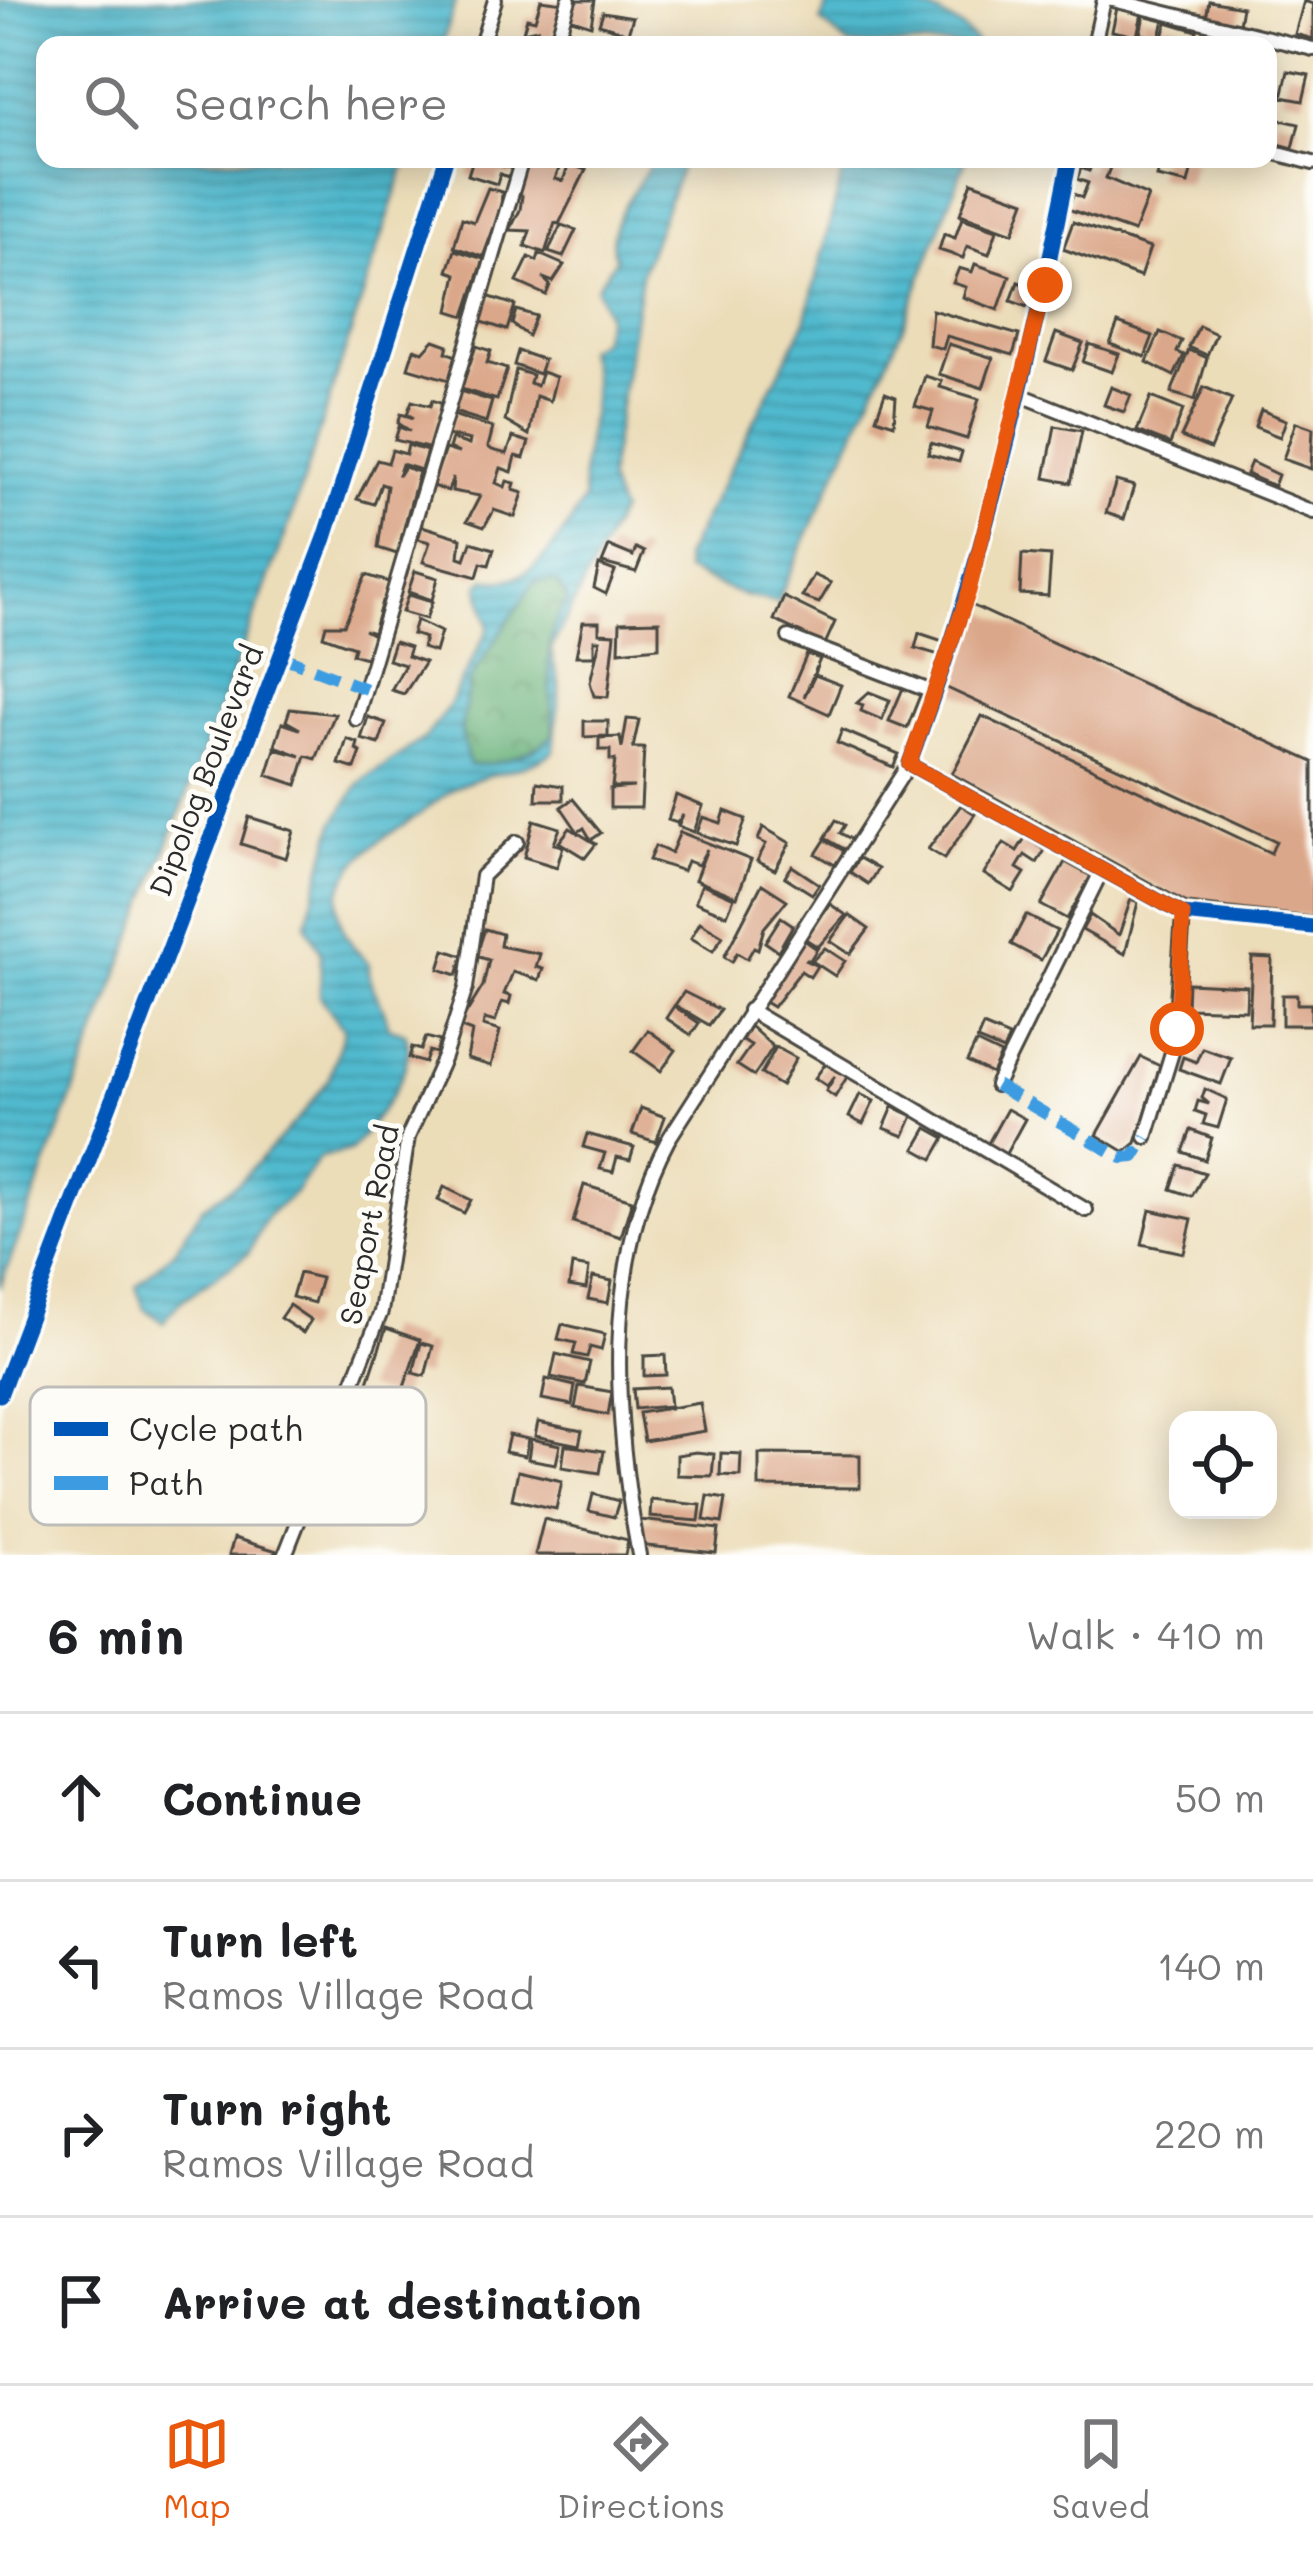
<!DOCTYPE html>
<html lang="en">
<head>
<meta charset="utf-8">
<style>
  :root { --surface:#fff; --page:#f6f6f6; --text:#202124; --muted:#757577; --line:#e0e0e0; --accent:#ea580c }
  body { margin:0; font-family:Mali,sans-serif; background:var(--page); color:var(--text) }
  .controls { position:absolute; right:36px; bottom:36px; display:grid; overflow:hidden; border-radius:24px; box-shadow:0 6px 30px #0003 }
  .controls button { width:108px; height:108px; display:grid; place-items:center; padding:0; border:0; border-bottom:3px solid var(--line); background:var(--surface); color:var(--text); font:60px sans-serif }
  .stop { position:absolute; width:36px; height:36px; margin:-27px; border:9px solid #ea580c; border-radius:50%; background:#fff }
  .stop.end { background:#ea580c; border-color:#fff; box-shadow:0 3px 12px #0008 }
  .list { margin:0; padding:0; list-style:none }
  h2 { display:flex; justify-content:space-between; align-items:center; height:156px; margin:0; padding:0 48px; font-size:51px }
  h2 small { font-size:39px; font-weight:400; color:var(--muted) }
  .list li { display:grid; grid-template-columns:78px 1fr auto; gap:36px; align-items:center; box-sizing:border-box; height:168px; padding:0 48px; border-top:3px solid var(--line) }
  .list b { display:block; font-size:45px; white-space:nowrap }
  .list p { margin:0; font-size:39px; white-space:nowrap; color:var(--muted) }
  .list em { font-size:39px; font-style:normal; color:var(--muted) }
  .icon { flex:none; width:66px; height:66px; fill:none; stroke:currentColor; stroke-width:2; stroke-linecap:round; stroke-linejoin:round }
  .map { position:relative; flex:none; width:1313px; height:1555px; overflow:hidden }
  .search { position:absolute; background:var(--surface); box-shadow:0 6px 30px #0003; left:36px; right:36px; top:36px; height:132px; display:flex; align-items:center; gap:30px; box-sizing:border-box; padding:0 42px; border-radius:24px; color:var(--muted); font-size:45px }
  .sheet { height:828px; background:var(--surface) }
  nav { display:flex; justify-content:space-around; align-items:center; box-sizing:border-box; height:168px; border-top:3px solid var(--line); background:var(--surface); font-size:33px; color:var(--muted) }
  nav a { display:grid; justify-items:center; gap:6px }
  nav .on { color:var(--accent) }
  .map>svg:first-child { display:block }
</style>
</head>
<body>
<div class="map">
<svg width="1313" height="1555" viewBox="0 0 1313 1555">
  <defs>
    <pattern id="forest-crowns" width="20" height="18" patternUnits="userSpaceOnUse" patternTransform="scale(3)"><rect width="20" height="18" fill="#67b179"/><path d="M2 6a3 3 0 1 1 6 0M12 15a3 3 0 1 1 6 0" fill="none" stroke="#559063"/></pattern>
    <pattern id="water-rules" width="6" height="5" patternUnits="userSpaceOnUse" patternTransform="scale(3)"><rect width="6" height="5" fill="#51b9ce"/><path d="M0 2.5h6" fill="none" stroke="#4397a7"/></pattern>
  </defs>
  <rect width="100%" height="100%" fill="#fdfcf7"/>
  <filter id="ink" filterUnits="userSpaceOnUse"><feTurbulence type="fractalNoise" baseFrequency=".00833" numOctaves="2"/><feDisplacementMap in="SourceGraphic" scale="24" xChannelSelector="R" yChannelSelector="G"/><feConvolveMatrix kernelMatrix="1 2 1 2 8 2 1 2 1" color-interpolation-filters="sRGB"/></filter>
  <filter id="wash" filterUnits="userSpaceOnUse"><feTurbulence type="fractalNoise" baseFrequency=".004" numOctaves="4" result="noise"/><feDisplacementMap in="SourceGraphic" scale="48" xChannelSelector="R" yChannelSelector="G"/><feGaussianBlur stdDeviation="2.7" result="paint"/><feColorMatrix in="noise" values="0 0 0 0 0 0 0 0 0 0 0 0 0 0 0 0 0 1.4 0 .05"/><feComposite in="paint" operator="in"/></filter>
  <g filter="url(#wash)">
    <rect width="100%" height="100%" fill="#ecddb9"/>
    <!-- forest -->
    <path fill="url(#forest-crowns)" stroke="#496e52" stroke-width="3" d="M535,581L557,582L568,601C537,636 553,691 553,734C537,754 494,766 468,765L461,730L470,679Z"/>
    <!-- water -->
    <g fill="url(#water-rules)" stroke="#3e727c" stroke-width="3" fill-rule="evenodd">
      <path d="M0,0H456L442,45H45V159H407L289,525L0,1287Z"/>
      <path d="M829,0C885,0 943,0 978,45H849L821,22Z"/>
      <path d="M653,159H684L642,271L608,481L620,511C597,559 573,603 551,650L560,687L554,751C527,772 487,772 457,787C441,796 427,810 411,820C350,856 306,903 369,964C367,991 386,1001 388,1027L405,1033C421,1069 372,1123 351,1150L320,1157L294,1194L268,1215L248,1254L181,1301L163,1322L144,1308L136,1286L176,1249L202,1207L239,1182L302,1115L329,1079L344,1030L320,996L321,952L306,924L335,822L359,783L426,737L448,707L489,628L479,585L486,579C531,592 564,533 584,500C576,440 607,410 586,349L601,340L607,315L596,288L616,259C600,226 639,189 653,159ZM535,581L557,582L568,601C537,637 554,690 553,734C537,754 494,766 469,765L461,730L470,679Z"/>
      <path d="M846,159H966L902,329L777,602L744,596L686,571L684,558L805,322Z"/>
    </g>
    <g id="blocks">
      <!-- building -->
      <g fill="#dba78a">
        <path d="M541,0L564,3L551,45H532L537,29L523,32L527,18L535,20Z"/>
        <path d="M576,0H595L591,25L569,18Z"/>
        <path d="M1209,1L1242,7L1239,24L1206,18Z"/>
        <path d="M1304,1L1313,4V39L1295,34Z"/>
        <path d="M1117,8L1142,13L1137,36L1112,31Z"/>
        <path d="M603,12L633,17L628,33L599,24Z"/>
        <path d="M1144,15L1164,19L1160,38L1140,34Z"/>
        <path d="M1167,22L1197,31L1193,45H1161Z"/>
        <path d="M1288,71L1309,75L1303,101L1282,97Z"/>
        <path d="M1277,119L1299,124L1293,148L1271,142Z"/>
        <path d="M473,159L514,169L511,178L500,174L497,184L468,175Z"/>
        <path d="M528,159L560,166L555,179L563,181L569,164L586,170L559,224L555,223L545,253L525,246L530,231L510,230L520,210L522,196L516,194Z"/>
        <path d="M1094,159L1111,165L1106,178L1148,196L1134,232L1068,209L1074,194L1082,198L1088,183L1077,179L1081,168L1089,171Z"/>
        <path d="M1161,159H1194L1188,184L1157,177Z"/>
        <path d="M972,182L1025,201L1013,233L960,214Z"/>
        <path d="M488,188L502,192L501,208L483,257L454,247L462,218L474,222Z"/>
        <path d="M962,218L997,230L989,254L967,246L963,258L939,250L944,234L955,238Z"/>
        <path d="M1073,222L1150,248L1140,277L1063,249Z"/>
        <path d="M561,225L576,230L563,257L548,252Z"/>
        <path d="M455,250L484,259L465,316L449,311L457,274L448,271Z"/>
        <path d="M539,254L564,265L553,282L543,278L550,285L546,295L517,282L529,257L537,261Z"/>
        <path d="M975,264L1010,276L998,310L963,297L966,287L953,283L959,268L972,272Z"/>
        <path d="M1018,282L1040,290L1033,309L1011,301Z"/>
        <path d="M487,296L515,305L507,330L479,321Z"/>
        <path d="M516,310L536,316L528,336L512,324Z"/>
        <path d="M932,310L1019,335L1013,355L947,336L943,349L929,345Z"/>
        <path d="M1118,323L1153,336L1145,357L1110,344Z"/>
        <path d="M1199,326L1216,334L1207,355L1189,347Z"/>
        <path d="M1160,332L1182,341L1177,352L1184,355L1174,376L1147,362Z"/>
        <path d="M1056,333L1083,343L1072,370L1046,361Z"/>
        <path d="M434,340L448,345L446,352L456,356L449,380L408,368L414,349L423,352Z"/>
        <path d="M949,344L993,358L983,388L939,374Z"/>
        <path d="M1089,344L1119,354L1112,372L1083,362Z"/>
        <path d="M476,346L491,351L487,363L507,369L497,400L461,389Z"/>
        <path d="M1189,350L1207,358L1195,400L1171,393Z"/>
        <path d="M518,351L544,360L539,374L514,365Z"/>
        <path d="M516,370L532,375L530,383L537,386L542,372L556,377L550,401L536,396L529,435L505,421Z"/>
        <path d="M925,376L942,381L940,387L979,399L967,439L928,427L933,411L915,406Z"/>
        <path d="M1111,387L1131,395L1124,412L1104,405Z"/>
        <path d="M1204,387L1232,399L1210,449L1181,437Z"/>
        <path d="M460,391L492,401L486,422L454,412Z"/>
        <path d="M885,393L896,397L894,424L876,418Z"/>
        <path d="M1151,397L1183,410L1170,444L1137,431Z"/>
        <path d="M432,400L440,403V410L431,449L395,440L399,427L410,431L398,423L401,414L414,418L407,414L412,401L430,406Z"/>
        <path d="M1261,410L1286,420L1280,437L1255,427Z"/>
        <path d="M453,415L493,428L488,447L492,450L507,454L513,437L529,442L524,458L516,456L512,472L501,468L496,483L505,487L507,481L515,483L513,490L523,493L515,517L494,510L484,527L467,521L480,496L452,491L453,477L448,491L432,486L445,449L459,453L449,448L452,439L469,445L470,440L447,435Z"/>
        <path d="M1296,422L1313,428L1311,469L1283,459Z"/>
        <path d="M1055,426L1082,431L1071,483L1045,478Z"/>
        <path d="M931,443L962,452L959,462L928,454Z"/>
        <path d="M408,445L427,451L421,470L402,464L398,476L404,467L419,472L397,554L378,548L387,486L381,484L374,504L357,499L377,460L388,463L392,450L406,454Z"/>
        <path d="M1251,462L1278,475L1274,486L1246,474Z"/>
        <path d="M1116,481L1134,486L1124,519L1106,513Z"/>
        <path d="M422,526L461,538L459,557L465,559L471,542L494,549L489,565L481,563L477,577L423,562L430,542L418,539Z"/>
        <path d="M609,546L633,556L636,548L644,552L636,572L602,563Z"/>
        <path d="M1022,554L1051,556L1048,596L1020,594Z"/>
        <path d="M599,565L615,571L606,594L594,588Z"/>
        <path d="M415,571L438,578L432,600L408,592Z"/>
        <path d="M366,575L395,584L389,603L382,601L373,633L364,630L377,637L366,658L352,654L354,647L323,636L326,625H344Z"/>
        <path d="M814,575L831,583L819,603L802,597Z"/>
        <path d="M408,595L432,602L426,619L402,612Z"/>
        <path d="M784,597L835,622L825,644L774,620Z"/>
        <path d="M969,604L1313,762V917L1187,903L952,774L982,716L1271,853L1276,841L945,687Z"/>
        <path d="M416,620L441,632L435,652L422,648L425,638L412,634Z"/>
        <path d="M659,621V647L619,651L620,622Z"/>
        <path d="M583,622H599V633L615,634L608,697L594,696L590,682L600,640H594V656H576Z"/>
        <path d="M919,633L943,641L939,655L915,648Z"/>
        <path d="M394,642L410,647L407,656L425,662L404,694L391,690L405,665L388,660Z"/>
        <path d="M807,654L820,659L804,697L815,675L841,685L829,714L789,696Z"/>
        <path d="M904,686L921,693L907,728L889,721Z"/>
        <path d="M869,692L890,700L882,720L861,711L863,705L857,703Z"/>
        <path d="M290,709L335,714L316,759L306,756L297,785L267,775L275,749L301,756L275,746L282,723L300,729L286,721Z"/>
        <path d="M368,717L386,723L379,744L361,739Z"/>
        <path d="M627,719L639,720L633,748H644L641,808H610V789L634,787H612L615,760H610V750H599V738L620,737L622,748Z"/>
        <path d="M584,721H608V736L584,737Z"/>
        <path d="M842,730L899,754L893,767L837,743Z"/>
        <path d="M347,739L358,743L356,750L361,752L355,769L339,764Z"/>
        <path d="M537,782L563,786V800H536Z"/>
        <path d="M676,795L703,806L694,832L678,826L683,815L677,823L668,820Z"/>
        <path d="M573,799L601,833L591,840L584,828L578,832L561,807Z"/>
        <path d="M961,805L975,814L944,859L928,849Z"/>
        <path d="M725,811L746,819L736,846L697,833L703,817L721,823Z"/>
        <path d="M249,817L294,831L286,858L241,844Z"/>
        <path d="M534,820L560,828L554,844L563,846L557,867L524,857Z"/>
        <path d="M836,820L845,825L840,833L853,840L846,850L825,838Z"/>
        <path d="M763,827L790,843L775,870L757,861L766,844L758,840Z"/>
        <path d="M570,828L596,844L585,858L559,842Z"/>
        <path d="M680,832L751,860L737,897L695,880L707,849L698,865L687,861L683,871L649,860L655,846L671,853Z"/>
        <path d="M1025,838L1045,850L1037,863L1025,855L1017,868L1025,873L1013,892L984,874L1004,843L1017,851Z"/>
        <path d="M825,840L844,851L835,865L816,854Z"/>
        <path d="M859,858L878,869L868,884L850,872Z"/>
        <path d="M1065,862L1091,876L1067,919L1041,905Z"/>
        <path d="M792,866L819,884L812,894L785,877Z"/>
        <path d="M702,884L734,898L727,915L695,902Z"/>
        <path d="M762,884L787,900L764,928L758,949L754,947L747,959L737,953L732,962L724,957Z"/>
        <path d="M1131,899L1138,902L1125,954L1082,930L1090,915L1119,935Z"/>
        <path d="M830,904L846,915L818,947L801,936Z"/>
        <path d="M849,915L869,929L850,954L830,941Z"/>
        <path d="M1026,915L1057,931L1041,960L1011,944Z"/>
        <path d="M781,917L793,925L778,951L765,942Z"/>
        <path d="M700,922L723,936L713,951L691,938Z"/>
        <path d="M485,929L502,934L500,946L540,954L536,967L543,969L539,980L513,972L504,994L511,996L509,1004L502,1002L495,1022L485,1019L483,1026L500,1031L491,1066L467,1059L472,1032L458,1027L483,986L489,960L476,956Z"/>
        <path d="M801,938L817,949L810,960H804L817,966L810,977L801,971L773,1007L760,999Z"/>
        <path d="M825,948L845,961L835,976L812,961Z"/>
        <path d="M445,950L463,956L457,975L439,969Z"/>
        <path d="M1252,957L1272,958L1270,1024H1249Z"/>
        <path d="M1188,983L1247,986L1246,1010L1187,1008Z"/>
        <path d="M684,992L720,1010L709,1025L675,1005Z"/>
        <path d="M1282,995H1297V1004H1311V1025H1282Z"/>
        <path d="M674,1006L699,1023L691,1035L666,1018Z"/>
        <path d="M750,1026L773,1047L754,1076L737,1065L751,1045L742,1040Z"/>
        <path d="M983,1026L1009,1037L1003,1051L977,1040Z"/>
        <path d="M648,1030L676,1050L661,1071L633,1051Z"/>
        <path d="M426,1037L440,1041L436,1053L429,1051L425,1063L409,1058L412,1047L421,1050Z"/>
        <path d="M976,1043L1001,1055L992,1074L967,1062Z"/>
        <path d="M776,1047L796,1058L781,1086L761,1074Z"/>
        <path d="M1202,1048L1231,1058L1221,1084L1179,1069L1183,1057L1196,1062Z"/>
        <path d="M1141,1057L1160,1066L1136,1143L1125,1152L1097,1135Z"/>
        <path d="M826,1063L847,1077L835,1097L826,1091L835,1076L827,1086L815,1078Z"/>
        <path d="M1205,1089L1227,1099L1218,1128L1203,1124L1206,1115L1195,1111L1198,1101L1209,1104L1202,1098Z"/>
        <path d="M860,1094L874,1101L863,1124L849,1117Z"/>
        <path d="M893,1107L913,1116L904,1136L884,1128Z"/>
        <path d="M641,1108L665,1117L656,1142L632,1134Z"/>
        <path d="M1007,1109L1025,1119L1003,1159L985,1149Z"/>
        <path d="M927,1128L945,1138L933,1159L915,1149Z"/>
        <path d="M1191,1130L1212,1138L1205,1160L1183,1152Z"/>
        <path d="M587,1134L634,1147L630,1160L617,1157L613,1172L600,1169L605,1153L583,1147Z"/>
        <path d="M1179,1165L1205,1173L1192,1196L1171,1189Z"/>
        <path d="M584,1185L632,1200L621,1237L573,1222Z"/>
        <path d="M444,1187L471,1200L464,1213L438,1200Z"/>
        <path d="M1150,1210L1192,1219L1184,1253L1142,1244Z"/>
        <path d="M572,1265L589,1268L586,1289L569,1286Z"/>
        <path d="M299,1273L321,1278L314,1303L292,1297Z"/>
        <path d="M593,1277L612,1281L608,1303L588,1299Z"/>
        <path d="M289,1305L311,1320L303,1333L280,1318Z"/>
        <path d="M562,1324L605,1334L601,1350L590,1347L587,1357L573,1354L576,1343L558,1339Z"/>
        <path d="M386,1328L420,1340L400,1399L366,1388Z"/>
        <path d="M421,1343L433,1346L425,1376L413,1373Z"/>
        <path d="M556,1354L590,1362L585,1384L551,1377Z"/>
        <path d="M665,1355L666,1375L644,1376V1356Z"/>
        <path d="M546,1379L575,1386L572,1405L542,1399Z"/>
        <path d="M579,1386L612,1392L608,1415L575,1408Z"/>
        <path d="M668,1387L670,1406L635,1409L633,1389Z"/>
        <path d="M700,1403L705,1431L644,1441L639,1413Z"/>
        <path d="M538,1422L582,1431L579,1445L535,1436Z"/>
        <path d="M509,1435L528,1439L525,1456L505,1452Z"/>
        <path d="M531,1439L560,1445L556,1464L528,1459Z"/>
        <path d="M565,1445L604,1451L600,1473L562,1467Z"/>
        <path d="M696,1452L714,1454L712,1476L677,1475V1455Z"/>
        <path d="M721,1453L741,1454L740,1476L720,1475Z"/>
        <path d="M759,1454L860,1455V1488L759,1487Z"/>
        <path d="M518,1471L562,1481L556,1509L512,1499Z"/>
        <path d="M593,1494L619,1501L614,1517L589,1511Z"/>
        <path d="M708,1496L726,1499L722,1523L704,1520Z"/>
        <path d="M651,1500L701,1505L699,1521L650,1517Z"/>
        <path d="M544,1519L628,1540L625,1555H535Z"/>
        <path d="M640,1520L719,1529L716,1553L637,1545Z"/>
        <path d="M234,1538L277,1551L275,1555H229Z"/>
      </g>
    </g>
  </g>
  <g filter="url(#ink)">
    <use href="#blocks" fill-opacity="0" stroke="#484640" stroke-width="3"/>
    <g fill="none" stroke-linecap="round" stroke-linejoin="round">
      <defs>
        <g id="minor">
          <path d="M1113,0L1313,49"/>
          <path d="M481,45L495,0"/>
          <path d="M555,45L569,0"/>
          <path d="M1094,45L1104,0"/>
          <path d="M1268,151L1313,163"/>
          <path d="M1070,159C1029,364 983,568 909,764L1183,914L1313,927"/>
          <path d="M1021,395L1313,512"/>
          <path d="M789,637L935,693"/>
          <path d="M356,719L522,159"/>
          <path d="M749,1010L1086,1210"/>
          <path d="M996,1085L1102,870"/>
          <path d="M1146,1137L1174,1046L1183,914"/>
          <path d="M0,1395L325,538L446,159"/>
          <path d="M285,1555L381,1312L408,1137L444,1057L466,988L482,876L517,842"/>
          <path d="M639,1555C614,1421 602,1264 668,1140L909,764"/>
        </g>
      </defs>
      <!-- minor casing -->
      <use href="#minor" stroke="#484640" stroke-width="18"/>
      <!-- minor -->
      <use href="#minor" stroke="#fff" stroke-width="12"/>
      <!-- quiet -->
      <g stroke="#3d9ce1" stroke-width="12" stroke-dasharray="24 12" stroke-linecap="butt">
        <path d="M280,656L366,689"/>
        <path d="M996,1085L1122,1158L1134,1157L1146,1137"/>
      </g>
      <defs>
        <g id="cycleway">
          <path d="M1070,159C1029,364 983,568 909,764L1183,914L1313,927"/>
          <path d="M0,1395L325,538L446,159"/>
        </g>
      </defs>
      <!-- cycleway casing -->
      <use href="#cycleway" stroke="#fdfcf7" stroke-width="22"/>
      <!-- cycleway -->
      <use href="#cycleway" stroke="#0057b8" stroke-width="15"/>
    </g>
  </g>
  <g fill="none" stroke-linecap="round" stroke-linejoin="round" filter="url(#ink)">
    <!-- route -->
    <path stroke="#ea580c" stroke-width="15" d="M1045,285L969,591L909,764L1183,914L1177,1029"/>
  </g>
  <g text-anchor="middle" stroke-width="10" stroke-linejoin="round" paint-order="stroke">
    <!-- street labels -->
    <g font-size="30" fill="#2b2b2b" stroke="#fdfcf7">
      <text transform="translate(207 771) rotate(-69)" y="10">Dipolog Boulevard</text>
      <text transform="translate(370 1225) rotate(-79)" y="10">Seaport Road</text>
    </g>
  </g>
  <!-- legend -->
  <rect x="30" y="1387" width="396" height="138" rx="18" fill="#fdfcf7" stroke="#bebdba" stroke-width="3"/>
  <rect x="54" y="1422" width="54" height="14" fill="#0057b8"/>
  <rect x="54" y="1476" width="54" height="14" fill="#3d9ce1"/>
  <g font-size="33" fill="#2b2b2b">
    <text x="129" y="1441">Cycle path</text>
    <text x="129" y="1495">Path</text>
  </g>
</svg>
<div class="controls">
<button><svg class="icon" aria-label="locate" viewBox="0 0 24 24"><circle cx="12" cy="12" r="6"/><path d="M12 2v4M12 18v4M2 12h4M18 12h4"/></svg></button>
</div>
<div class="stop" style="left:1177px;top:1029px"></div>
<div class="stop end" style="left:1045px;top:285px"></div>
<div class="search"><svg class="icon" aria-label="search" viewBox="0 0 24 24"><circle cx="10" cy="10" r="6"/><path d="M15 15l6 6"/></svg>Search here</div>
</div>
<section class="sheet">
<h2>6 min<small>Walk · 410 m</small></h2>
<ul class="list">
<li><svg class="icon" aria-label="ahead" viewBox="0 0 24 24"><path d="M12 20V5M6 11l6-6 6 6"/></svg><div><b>Continue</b></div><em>50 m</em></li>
<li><svg class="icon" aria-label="left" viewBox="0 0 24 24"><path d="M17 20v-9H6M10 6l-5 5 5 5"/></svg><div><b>Turn left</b><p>Ramos Village Road</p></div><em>140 m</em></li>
<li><svg class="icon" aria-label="right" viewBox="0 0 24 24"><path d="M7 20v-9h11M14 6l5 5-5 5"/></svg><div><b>Turn right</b><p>Ramos Village Road</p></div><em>220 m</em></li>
<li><svg class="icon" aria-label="arrive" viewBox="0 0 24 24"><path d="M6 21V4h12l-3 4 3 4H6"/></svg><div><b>Arrive at destination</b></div></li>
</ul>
</section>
<nav>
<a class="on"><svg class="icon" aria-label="map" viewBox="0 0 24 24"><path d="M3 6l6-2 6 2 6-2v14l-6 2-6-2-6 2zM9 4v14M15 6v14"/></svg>Map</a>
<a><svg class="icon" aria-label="directions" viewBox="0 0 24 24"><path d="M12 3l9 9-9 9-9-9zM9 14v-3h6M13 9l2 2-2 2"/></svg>Directions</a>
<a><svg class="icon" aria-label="saved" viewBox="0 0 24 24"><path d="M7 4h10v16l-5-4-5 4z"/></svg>Saved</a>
</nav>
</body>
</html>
